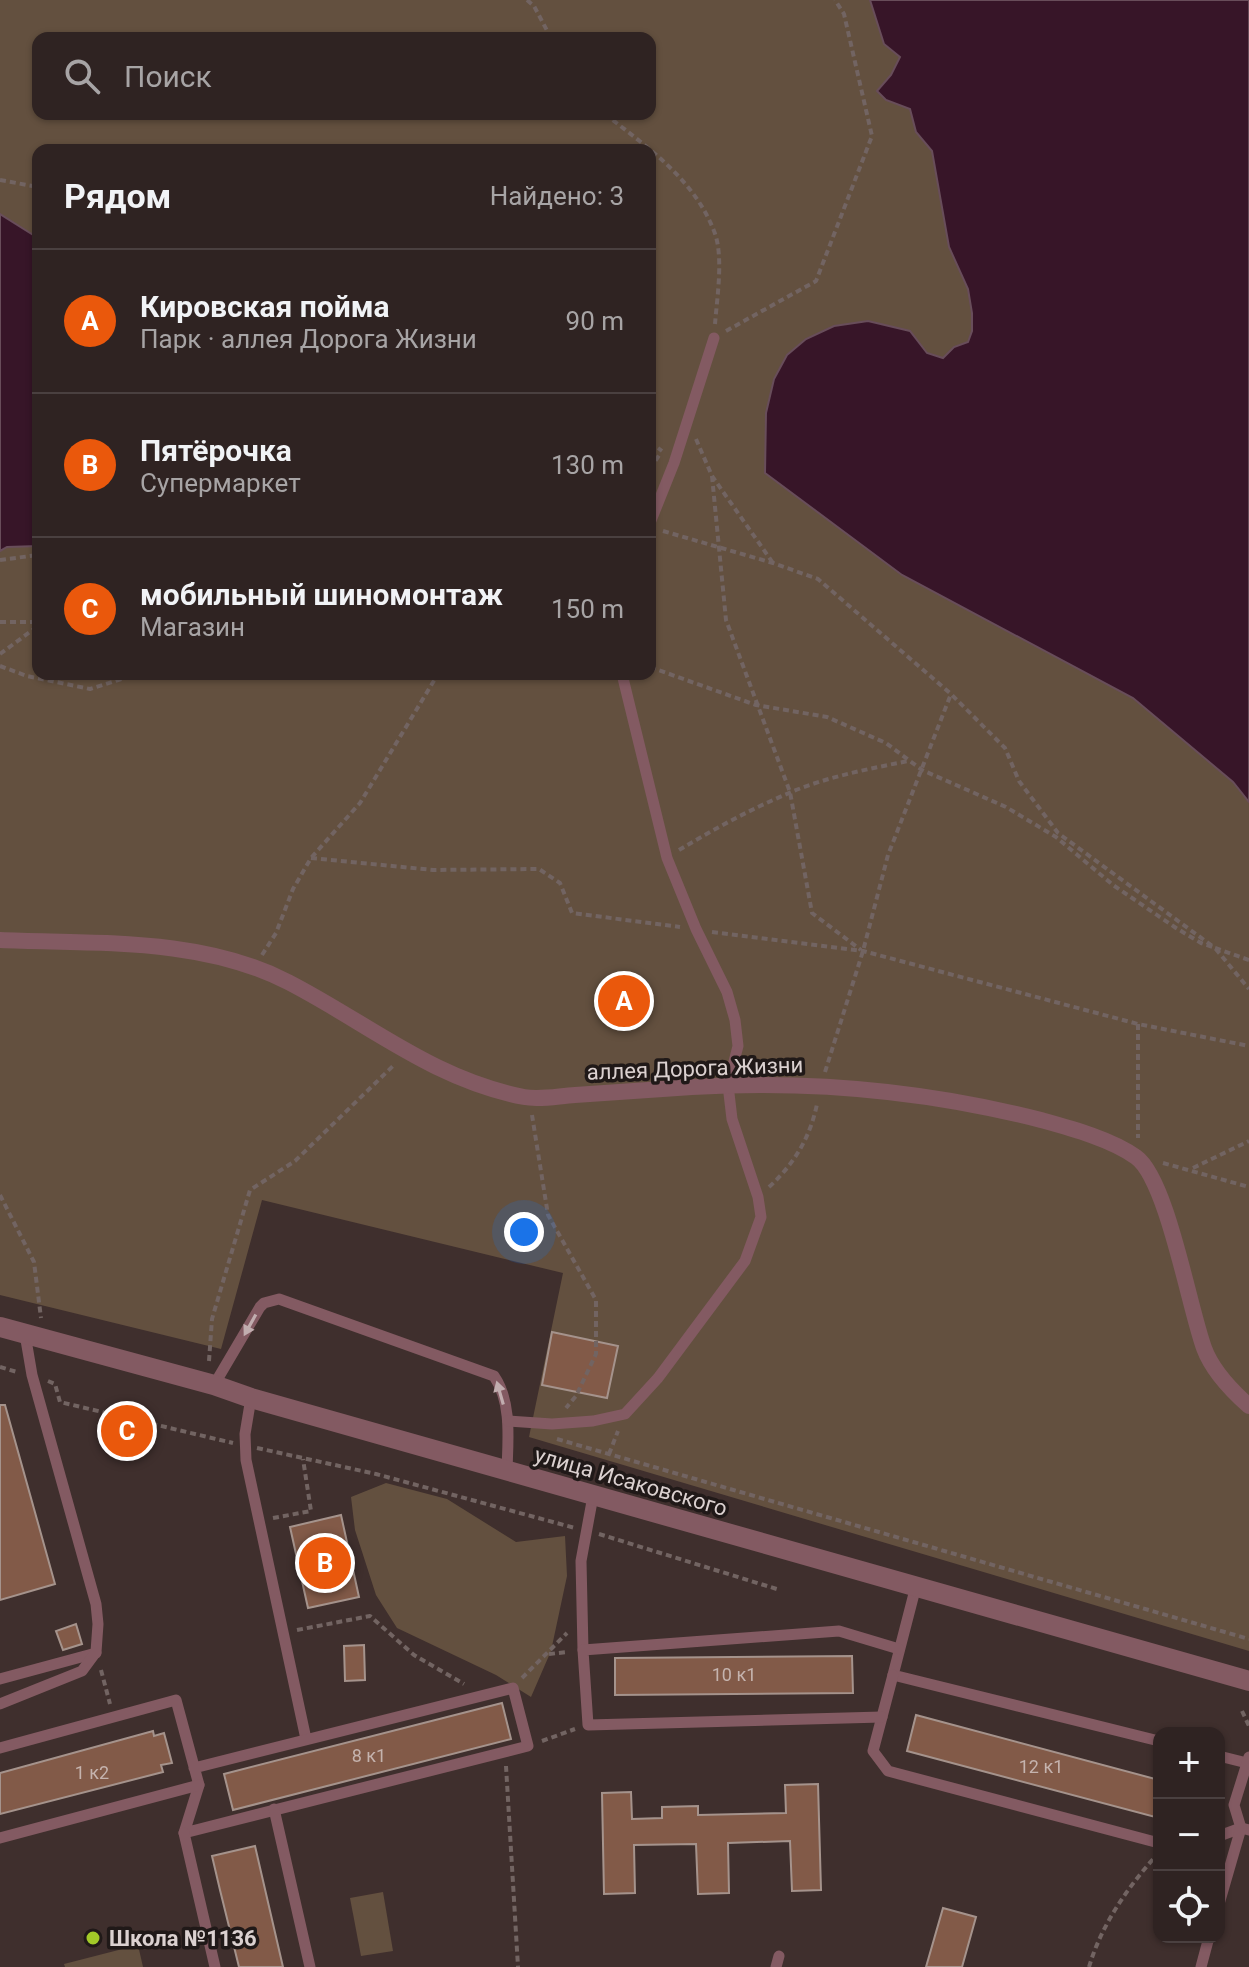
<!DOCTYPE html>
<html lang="ru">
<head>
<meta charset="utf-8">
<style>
  :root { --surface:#2f2322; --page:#3b2f2f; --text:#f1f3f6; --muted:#a7a4a5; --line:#4a4040; --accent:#ea580c }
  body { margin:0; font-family:Roboto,sans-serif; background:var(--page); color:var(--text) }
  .controls { position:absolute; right:24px; bottom:24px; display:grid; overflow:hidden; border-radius:16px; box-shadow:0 2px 6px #0004 }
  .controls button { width:72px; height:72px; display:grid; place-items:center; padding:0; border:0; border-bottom:2px solid var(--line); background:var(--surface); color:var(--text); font:40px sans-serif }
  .you { position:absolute; left:524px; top:1232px; width:28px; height:28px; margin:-20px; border:6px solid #fff; border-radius:50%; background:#1a73e8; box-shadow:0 0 0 12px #1a73e833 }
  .badge { display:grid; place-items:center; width:52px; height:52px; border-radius:50%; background:var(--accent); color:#fff; font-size:26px; font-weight:700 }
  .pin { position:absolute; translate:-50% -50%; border:4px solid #fff; box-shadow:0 2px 8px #0006 }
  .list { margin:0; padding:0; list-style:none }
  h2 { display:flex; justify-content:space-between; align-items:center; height:104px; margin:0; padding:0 32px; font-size:34px }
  h2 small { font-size:26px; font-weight:400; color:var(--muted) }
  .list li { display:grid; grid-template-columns:52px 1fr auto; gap:24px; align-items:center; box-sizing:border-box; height:144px; padding:0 32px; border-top:2px solid var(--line) }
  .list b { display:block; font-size:30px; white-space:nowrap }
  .list p { margin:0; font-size:26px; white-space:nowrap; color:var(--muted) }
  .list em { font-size:26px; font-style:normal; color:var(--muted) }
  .icon { flex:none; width:44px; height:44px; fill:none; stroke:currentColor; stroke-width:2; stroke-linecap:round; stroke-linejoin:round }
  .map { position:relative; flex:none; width:1249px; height:1967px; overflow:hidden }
  .search { position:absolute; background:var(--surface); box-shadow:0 2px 6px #0004; left:32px; top:32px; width:624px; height:88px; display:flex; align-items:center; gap:20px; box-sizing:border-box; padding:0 28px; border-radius:16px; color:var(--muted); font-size:30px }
  .panel { position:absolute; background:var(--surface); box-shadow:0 2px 6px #0004; left:32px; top:144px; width:624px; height:536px; border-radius:16px }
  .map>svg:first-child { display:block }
</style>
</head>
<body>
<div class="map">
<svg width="1249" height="1967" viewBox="0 0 1249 1967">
  <rect width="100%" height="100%" fill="#3f2f2d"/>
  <!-- green -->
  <g fill="#63503f" fill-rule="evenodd">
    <path d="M0,0H870L884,44L900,57L891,75L877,91L886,100L910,109L916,132L932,151L949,247L968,289L972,313V331L969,342L954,347L943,358L927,353L909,331L902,575L1133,698L1233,782L1249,802V1651L529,1437L563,1273L262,1200L221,1349L0,1295V551L7,547L38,546V674H650V150H38V238L0,214ZM38,38H650V114H38Z"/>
    <path d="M386,1483L447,1499L516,1542L565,1536L567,1576L551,1651L531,1697L496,1675L397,1628L376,1595L355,1530L351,1497Z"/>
    <path d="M383,1892L393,1951L361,1956L350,1898Z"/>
    <path d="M138,1945L143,1967H65L64,1964Z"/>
  </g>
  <!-- water -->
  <g fill="#371528" stroke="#684d5a" stroke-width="2">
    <path d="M870,0H1249V802L1233,782L1133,698L902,575L765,473L766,413L774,379L787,355L806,339L834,326L868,321L910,331L927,353L943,358L954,347L968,342L972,331V313L968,289L949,247L932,151L916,132L910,109L886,100L877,91L891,75L900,57L884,44Z"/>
    <path d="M0,214L38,238V546L7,547L0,551Z"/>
  </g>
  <!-- building -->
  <g fill="#825a48" stroke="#a5938c" stroke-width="2">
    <path d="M552,1332L618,1346L607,1398L542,1385Z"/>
    <path d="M0,1405H5L55,1584L0,1600Z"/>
    <path d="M341,1515L359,1597L308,1608L290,1527Z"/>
    <path d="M76,1624L82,1644L63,1650L56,1631Z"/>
    <path d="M364,1645L365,1680L345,1681L344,1646Z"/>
    <path d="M852,1656L853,1693L615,1695V1658Z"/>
    <path d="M502,1703L511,1739L233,1810L224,1774Z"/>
    <path d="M916,1715L1159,1780V1818L907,1751Z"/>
    <path d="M153,1731L154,1736L164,1733L172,1763L161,1765L163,1772L0,1814V1773Z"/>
    <path d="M818,1784L821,1890L792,1891L790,1841L728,1843L729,1893L698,1894L696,1844L634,1845L635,1893L604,1894L602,1793L631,1792L632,1819L662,1818V1807L698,1806V1815L786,1813L785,1785Z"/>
    <path d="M255,1846L283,1967H239L220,1890L212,1856Z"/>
    <path d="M943,1908L976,1917L962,1967H926Z"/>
  </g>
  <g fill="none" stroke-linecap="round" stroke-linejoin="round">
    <!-- path -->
    <g stroke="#726462" stroke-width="4" stroke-dasharray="6 4" stroke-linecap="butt">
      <path d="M527,0L534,6L551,38"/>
      <path d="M605,114C647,147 694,179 714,231C724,255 717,298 715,324"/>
      <path d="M0,180L38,187"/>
      <path d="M726,331L816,281L872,136L844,14L835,0"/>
      <path d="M696,439L712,476L773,563"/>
      <path d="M650,442L662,451"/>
      <path d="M650,469L660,454"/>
      <path d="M712,476L726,620L790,792L812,913L861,950"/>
      <path d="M663,531L773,563L818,579L951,694L1005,748L1019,781L1058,833L1215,948L1249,960"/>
      <path d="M0,560L38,555"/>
      <path d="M0,622H38"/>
      <path d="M0,654L38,626"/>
      <path d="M0,666L27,676L90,689L137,674"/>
      <path d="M650,667L756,705L827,717L886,743L922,770L1006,807L1056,837L1113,885L1176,928L1201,943L1215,948L1249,989"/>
      <path d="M679,850C714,829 751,809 789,793C826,777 868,769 908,761"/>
      <path d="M311,858L433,870L539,869L560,883L572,913L680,927"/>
      <path d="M712,932L863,951L1138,1024L1249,1046"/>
      <path d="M262,955L276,933L293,889L311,858L360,803L438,674"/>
      <path d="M1138,1024V1138"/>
      <path d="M825,1072L863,951L888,855L951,694"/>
      <path d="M532,1115L548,1215L596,1300V1354L576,1396L566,1408"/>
      <path d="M1163,1163L1249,1187"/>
      <path d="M1193,1168L1249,1141"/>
      <path d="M769,1187C794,1164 810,1138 817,1104"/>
      <path d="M0,1195L34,1262L41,1318"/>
      <path d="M209,1361L212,1319L250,1190L295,1161L395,1064"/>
      <path d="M0,1367L17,1372"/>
      <path d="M48,1381L55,1384L60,1402L233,1443"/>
      <path d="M557,1439L1249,1639"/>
      <path d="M257,1448L376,1474L575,1528"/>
      <path d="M609,1454L618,1431"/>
      <path d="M273,1518L311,1511L303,1459"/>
      <path d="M599,1534L780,1590"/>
      <path d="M297,1630L370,1616L414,1655L464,1684"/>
      <path d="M549,1654L568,1652"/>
      <path d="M101,1670L110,1704"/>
      <path d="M522,1678L567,1633"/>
      <path d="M1242,1711L1249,1726"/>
      <path d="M542,1741L575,1729"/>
      <path d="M506,1766L518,1967"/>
      <path d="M1089,1967C1101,1926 1127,1888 1155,1857"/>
    </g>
    <!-- service -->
    <g stroke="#835a62" stroke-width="11">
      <path d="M650,523L674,463L714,338"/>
      <path d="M214,1385L260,1307L264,1303L279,1299L494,1376C512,1402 508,1440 507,1470"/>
      <path d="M251,1398L245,1434L246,1460L306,1739"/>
      <path d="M508,1421L552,1424L593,1421L625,1414L658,1378L745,1261L761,1217L758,1197L732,1119L728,1085L738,1046L735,1020L727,992L696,929L667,858L622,674"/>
      <path d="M916,1586L893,1675L1159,1741"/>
      <path d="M583,1650L581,1561L593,1496"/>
      <path d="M893,1675L873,1751L888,1771L1159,1843"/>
      <path d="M0,1679L96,1653"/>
      <path d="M0,1704L82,1671L96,1652L98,1624L96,1604L32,1375L25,1334"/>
      <path d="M882,1717L588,1725L583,1650L839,1631L899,1649"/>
      <path d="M0,1748L176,1700L199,1785L184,1833L528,1746L513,1688L194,1768"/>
      <path d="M1219,1756L1247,1763"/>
      <path d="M274,1809L310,1967"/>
      <path d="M184,1833L215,1967"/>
      <path d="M1219,1836L1241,1828L1249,1830"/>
      <path d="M0,1838L199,1785"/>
      <path d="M1219,1904L1241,1828L1234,1805L1249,1757"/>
      <path d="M776,1967L779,1956"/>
      <path d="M1201,1967L1209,1937"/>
    </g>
    <!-- pedestrian -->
    <path stroke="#835a62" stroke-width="16" d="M0,940C95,944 201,937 288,982C368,1023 432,1079 524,1097C540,1100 558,1096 575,1095C614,1092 653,1090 692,1087C809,1080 928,1091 1041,1120C1070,1128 1111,1139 1136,1157C1167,1179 1189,1307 1204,1348C1212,1370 1232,1391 1249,1406"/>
    <!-- tertiary -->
    <path stroke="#835a62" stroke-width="20" d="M0,1327L214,1385L251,1398L1249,1681"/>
  </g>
  <!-- one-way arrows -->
  <defs><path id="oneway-solid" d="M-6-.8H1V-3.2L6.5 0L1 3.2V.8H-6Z" transform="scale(2)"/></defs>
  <g fill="#c1adaf">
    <use href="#oneway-solid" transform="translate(250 1325) rotate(119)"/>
    <use href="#oneway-solid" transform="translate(500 1393) rotate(-106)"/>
  </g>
  <!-- markers -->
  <circle fill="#a2c928" stroke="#201918" stroke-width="3" cx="93" cy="1938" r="8"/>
  <g text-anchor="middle" stroke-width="7" stroke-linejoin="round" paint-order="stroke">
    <!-- number labels -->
    <g font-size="18" fill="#c5b3ae">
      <text x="734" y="1681">10 к1</text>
      <text x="369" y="1762">8 к1</text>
      <text x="1041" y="1773">12 к1</text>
      <text x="92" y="1779">1 к2</text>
    </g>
    <!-- street labels -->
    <g font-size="22" fill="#dbd1d0" stroke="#201918">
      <text transform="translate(695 1068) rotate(-2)" y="8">аллея Дорога Жизни</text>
      <text transform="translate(631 1481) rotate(16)" y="8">улица Исаковского</text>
    </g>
    <!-- poi labels -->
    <g font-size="22" font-weight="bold" fill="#dbd1d0" stroke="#201918" text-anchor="start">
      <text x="109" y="1946">Школа №1136</text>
    </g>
  </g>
</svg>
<div class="controls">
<button>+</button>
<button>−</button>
<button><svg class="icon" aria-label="locate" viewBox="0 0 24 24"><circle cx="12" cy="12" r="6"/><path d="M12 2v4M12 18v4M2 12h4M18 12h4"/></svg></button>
</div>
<div class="you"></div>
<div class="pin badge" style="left:624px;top:1001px">A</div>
<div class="pin badge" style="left:325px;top:1563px">B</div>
<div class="pin badge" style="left:127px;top:1431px">C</div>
<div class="search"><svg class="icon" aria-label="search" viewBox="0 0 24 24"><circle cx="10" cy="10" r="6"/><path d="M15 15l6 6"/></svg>Поиск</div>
<section class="panel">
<h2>Рядом<small>Найдено: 3</small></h2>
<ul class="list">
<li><span class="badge">A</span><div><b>Кировская пойма</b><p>Парк · аллея Дорога Жизни</p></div><em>90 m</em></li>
<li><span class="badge">B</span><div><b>Пятёрочка</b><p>Супермаркет</p></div><em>130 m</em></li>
<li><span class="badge">C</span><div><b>мобильный шиномонтаж</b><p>Магазин</p></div><em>150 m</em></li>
</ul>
</section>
</div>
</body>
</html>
